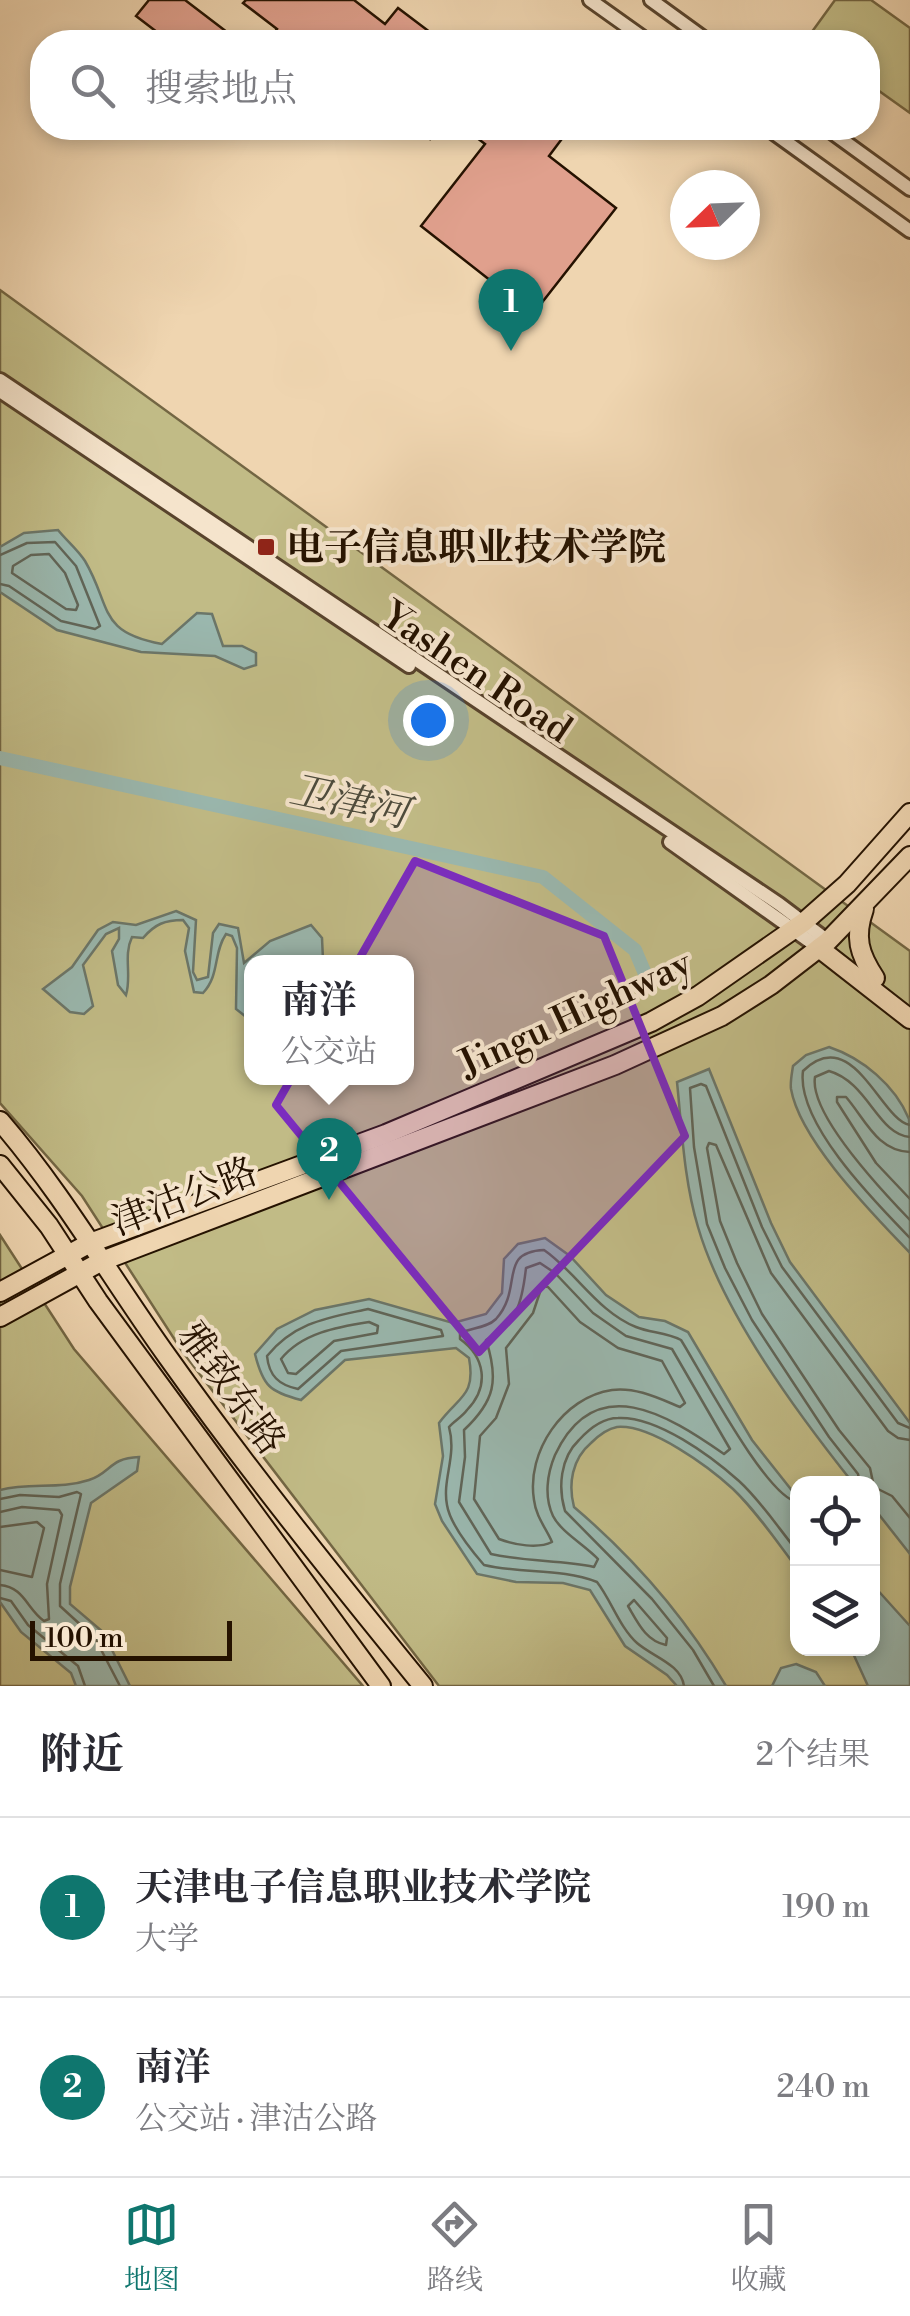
<!DOCTYPE html>
<html lang="zh">
<head>
<meta charset="utf-8">
<style>
  :root { --surface:#fff; --page:#f7f7f7; --text:#2b2b33; --muted:#7c7c81; --line:#e1e1e2; --accent:#0f766e }
  body { margin:0; font-family:"Libre Bodoni","Noto Serif SC",serif; background:var(--page); color:var(--text) }
  .controls { position:absolute; right:30px; bottom:30px; display:grid; overflow:hidden; border-radius:20px; box-shadow:0 5px 15px #0003 }
  .controls button { width:90px; height:90px; display:grid; place-items:center; padding:0; border:0; border-bottom:2px solid var(--line); background:var(--surface); color:var(--text); font:50px sans-serif }
  .compass { position:absolute; left:670px; top:170px; width:90px; height:90px; border-radius:50%; background:var(--surface); box-shadow:0 5px 15px #0003; rotate:247deg }
  .scale { position:absolute; left:30px; bottom:25px; width:202px; box-sizing:border-box; padding-left:10px; border:5px solid #251200; border-top:0; font-size:28px; line-height:35px; white-space:nowrap; color:#251200; -webkit-text-stroke:8px #f5e4cc; paint-order:stroke }
  .you { position:absolute; left:428px; top:720px; width:35px; height:35px; margin:-25px; border:8px solid #fff; border-radius:50%; background:#1a73e8; box-shadow:0 0 0 15px #1a73e833 }
  .badge { display:grid; place-items:center; width:65px; height:65px; border-radius:50%; background:var(--accent); color:#fff; font-size:32px; font-weight:700 }
  .pin { position:absolute; translate:-50% -82px; filter:drop-shadow(0 2px 5px #0008) }
  .pin::after { content:''; position:absolute; top:52px; width:35px; height:30px; background:inherit; clip-path:polygon(0 0,100% 0,50% 100%) }
  .popup { position:absolute; left:244px; top:955px; width:170px; height:130px; box-sizing:border-box; display:grid; place-content:center; border-radius:20px; background:var(--surface); filter:drop-shadow(0 2px 8px #0005); font-size:32px; white-space:nowrap; color:var(--muted) }
  .popup b { font-size:38px; color:var(--text) }
  .popup::after { content:''; position:absolute; left:50%; top:100%; margin-left:-20px; border:20px solid transparent; border-top-color:var(--surface) }
  .list { margin:0; padding:0; list-style:none }
  h2 { display:flex; justify-content:space-between; align-items:center; height:130px; margin:0; padding:0 40px; font-size:42px }
  h2 small { font-size:32px; font-weight:400; color:var(--muted) }
  .list li { display:grid; grid-template-columns:65px 1fr auto; gap:30px; align-items:center; box-sizing:border-box; height:180px; padding:0 40px; border-top:2px solid var(--line) }
  .list b { display:block; font-size:38px; white-space:nowrap }
  .list p { margin:0; font-size:32px; white-space:nowrap; color:var(--muted) }
  .list em { font-size:32px; font-style:normal; color:var(--muted) }
  .icon { flex:none; width:55px; height:55px; fill:none; stroke:currentColor; stroke-width:2; stroke-linecap:round; stroke-linejoin:round }
  .map { position:relative; flex:none; width:910px; height:1686px; overflow:hidden }
  .search { position:absolute; background:var(--surface); box-shadow:0 5px 15px #0003; left:30px; right:30px; top:30px; height:110px; display:flex; align-items:center; gap:25px; box-sizing:border-box; padding:0 35px; border-radius:40px; color:var(--muted); font-size:38px }
  .sheet { height:490px; background:var(--surface) }
  nav { display:flex; justify-content:space-around; align-items:center; box-sizing:border-box; height:140px; border-top:2px solid var(--line); background:var(--surface); font-size:28px; color:var(--muted) }
  nav a { display:grid; justify-items:center; gap:5px }
  nav .on { color:var(--accent) }
  .map>svg:first-child { display:block }
</style>
</head>
<body>
<div class="map">
<svg width="910" height="1686" viewBox="0 0 910 1686">
  <rect width="100%" height="100%" fill="#efd5b0"/>
  <filter id="stains"><feTurbulence type="fractalNoise" baseFrequency=".002" numOctaves="4"/><feColorMatrix values="0 0 0 0 .2 0 0 0 0 .09 0 0 0 0 .02 0 0 0 .5 -.17"/></filter>
  <radialGradient id="worn" r=".72"><stop offset=".6" stop-color="#630" stop-opacity="0"/><stop offset="1" stop-color="#630" stop-opacity=".3"/></radialGradient>
  <!-- green -->
  <g fill="#c1bb86" stroke="#736643" stroke-width="2.5" fill-rule="evenodd">
    <path d="M835,0H871L910,28V113L868,83V42H810L806,40Z"/>
    <path d="M0,290L910,951V1686H439L182,1351L82,1196L0,1103ZM252,962H406V1078H252ZM798,1484H872V1648H798Z"/>
    <path d="M0,1235L74,1349L363,1686H0Z"/>
  </g>
  <!-- water -->
  <g fill="#9ab8af" stroke="#6b7669" stroke-width="2.5">
    <path d="M58,530C66,540 78,550 85,561C112,607 97,632 162,644L197,613L212,614L223,646H242L256,653V665L244,669L215,656L141,652L57,630L0,592V547L24,533Z"/>
    <path d="M176,911L196,920L193,972L197,980L208,977L213,933L219,924L238,928L244,963L270,941L311,925L322,938L323,960L321,962H277L270,957L252,962L251,1014L245,1016L236,1009L237,948L232,936L226,934C213,953 220,975 203,993L194,992L185,951L189,928L183,920C165,920 155,924 143,938L132,937C123,956 132,975 126,995L118,985L112,951L119,939V928L106,934L83,965L93,1006L84,1014L70,1012L43,989L72,967L98,930L113,922L136,925Z"/>
    <path d="M829,1047C862,1058 895,1085 909,1119C910,1137 910,1228 910,1253C874,1215 800,1141 791,1089C790,1082 792,1073 793,1066L806,1055Z"/>
    <path d="M709,1069L771,1223L790,1262L910,1423V1554L873,1507L872,1484L853,1483C798,1414 723,1313 698,1227C684,1181 682,1130 677,1082Z"/>
    <path d="M545,1238L570,1256L606,1295L639,1317L665,1321L688,1332L752,1440L797,1497V1568C777,1542 757,1512 733,1489C709,1467 651,1424 617,1427C606,1429 598,1436 591,1443C572,1459 568,1484 574,1507C634,1558 686,1618 726,1686H677L667,1675L625,1646L590,1590L563,1583L516,1582L477,1574L442,1521L435,1504L443,1456L439,1423C459,1396 476,1396 469,1358L456,1348L345,1360L301,1400C270,1392 263,1386 255,1354L277,1329L315,1310L369,1299L453,1323L486,1314L502,1293L504,1259L518,1244Z"/>
    <path d="M139,1457L137,1471L91,1503L70,1587V1604L103,1632L130,1686H76L71,1673L21,1632L0,1602V1490C30,1482 59,1490 89,1480C111,1473 109,1458 139,1457Z"/>
    <path d="M873,1585L910,1626V1686H868L851,1649L872,1648Z"/>
    <path d="M796,1664L816,1672L825,1686H772L781,1668Z"/>
  </g>
  <g fill="none" stroke-linecap="round" stroke-linejoin="round">
    <!-- shore -->
    <g stroke="#606558" stroke-width="2.5">
      <path d="M0,555L27,543L55,542L76,566L100,626L95,629L61,621L9,586L0,584"/>
      <path d="M31,555L49,554L65,573L78,605L76,610L66,609L12,573L13,566Z"/>
      <path d="M910,1125C881,1121 853,1022 803,1071C796,1123 876,1203 910,1238"/>
      <path d="M910,1137C878,1135 868,1082 829,1071L815,1077C809,1114 884,1193 910,1220"/>
      <path d="M910,1152C877,1151 865,1119 846,1097H837V1102L876,1163L910,1199"/>
      <path d="M540,1263L555,1273L593,1313L626,1336L672,1349L730,1449L724,1454C668,1415 595,1369 555,1455C547,1474 544,1497 553,1516C561,1532 585,1545 598,1559L594,1567C560,1560 526,1562 491,1554L459,1502L465,1457L464,1430C495,1401 499,1380 486,1340C518,1321 522,1303 526,1268Z"/>
      <path d="M542,1286L548,1287L580,1322L618,1348L662,1361L685,1403L680,1407C658,1398 636,1387 612,1390C563,1397 526,1452 534,1500C536,1517 546,1528 552,1542C538,1549 515,1545 499,1539L474,1499L480,1436L496,1418L509,1384L506,1348L533,1313Z"/>
      <path d="M368,1309L441,1330L443,1336L341,1351L298,1389C279,1385 269,1376 267,1356C295,1322 327,1318 368,1309Z"/>
      <path d="M369,1322L378,1326L377,1333L334,1341L296,1374L288,1373L281,1359C302,1333 337,1327 369,1322Z"/>
      <path d="M910,1440L898,1438L888,1431L771,1273L716,1145L709,1143L707,1148L720,1221L737,1263L762,1314L839,1430L870,1468L874,1487L892,1496L910,1518"/>
      <path d="M860,1484L858,1474L829,1437L752,1320L725,1268L707,1224L694,1147L690,1088L701,1084L706,1086L762,1227L782,1267L898,1423L910,1428"/>
      <path d="M0,1499L20,1495L59,1497L77,1492L81,1494L60,1584V1606L95,1638L120,1686"/>
      <path d="M0,1512L22,1507L59,1510L62,1515L47,1584L49,1619L44,1621C27,1609 24,1587 0,1585"/>
      <path d="M0,1527L37,1522L44,1528L32,1577L0,1570"/>
      <path d="M0,1598L11,1601L28,1625L78,1666L85,1686"/>
      <path d="M634,1600L667,1638L666,1645C646,1641 638,1623 628,1606Z"/>
      <path d="M684,1686C681,1664 653,1657 637,1643C620,1628 611,1600 597,1582C561,1568 522,1574 484,1565C471,1550 450,1524 447,1505C442,1479 457,1456 449,1427C454,1421 462,1417 467,1410C490,1386 485,1357 460,1339V1333C471,1328 487,1328 496,1319C524,1288 497,1252 544,1250C576,1272 598,1312 636,1327C650,1333 666,1332 681,1340C700,1370 767,1499 798,1502"/>
      <path d="M714,1686L693,1650L652,1599L565,1511C558,1488 560,1458 579,1440C589,1429 603,1418 618,1418C657,1416 711,1456 739,1481C761,1501 779,1529 798,1552"/>
    </g>
    <!-- canal -->
    <path stroke="#9ab8af" stroke-width="14" d="M0,758L543,877L635,950L646,976"/>
  </g>
  <!-- building -->
  <g fill="#e0a08d" stroke="#251200" stroke-width="2.5">
    <path d="M149,0H185L240,42H170L136,16Z"/>
    <path d="M246,0H354L385,24L398,8L443,42H323L313,34L307,42H267L277,29L243,3Z"/>
    <path d="M415,128H439L430,139Z"/>
    <path d="M464,128H570L549,156L616,208L533,314L421,226L485,144Z"/>
  </g>
  <g fill="none" stroke-linecap="round" stroke-linejoin="round">
    <defs>
      <g id="minor">
        <path d="M590,0L649,42"/>
        <path d="M651,0L709,42"/>
        <path d="M767,128L910,231"/>
        <path d="M826,128L910,189"/>
        <path d="M0,380L779,904L828,941"/>
        <path d="M0,391L409,666"/>
        <path d="M670,842L819,948"/>
      </g>
      <g id="major">
        <path d="M864,909C854,937 859,954 875,978"/>
        <path d="M819,948L910,1019"/>
        <path d="M0,1121C63,1194 111,1278 167,1356C248,1470 335,1578 423,1686"/>
        <path d="M0,1165L49,1226L98,1301L381,1686"/>
        <path d="M0,1292L90,1243L386,1134L651,1022L698,996L804,922L847,884L910,813"/>
        <path d="M0,1317L102,1261L615,1065L722,1016L771,985L828,941L910,856"/>
      </g>
    </defs>
    <!-- minor casing -->
    <use href="#minor" stroke="#58432c" stroke-width="18"/>
    <!-- major casing -->
    <use href="#major" stroke="#251200" stroke-width="22"/>
    <!-- minor -->
    <use href="#minor" stroke="#f5e4cc" stroke-width="12"/>
    <!-- major -->
    <use href="#major" stroke="#efd5b0" stroke-width="18"/>
  </g>
  <!-- marked area -->
  <path fill="#7b2cbf" fill-opacity="0.2" stroke="#7b2cbf" stroke-width="8" stroke-linejoin="round" d="M415,861L604,936L685,1136L479,1352L276,1105Z"/>
  <!-- markers -->
  <rect fill="#8f2418" stroke="#f5e4cc" stroke-width="4" x="256" y="537" width="20" height="20" rx="5"/>
  <g text-anchor="middle" stroke-width="8" stroke-linejoin="round" paint-order="stroke">
    <!-- poi labels -->
    <g font-size="38" font-weight="bold" fill="#251200" stroke="#f5e4cc" text-anchor="start">
      <text x="286" y="560">电子信息职业技术学院</text>
    </g>
    <!-- street labels -->
    <g font-size="38" fill="#251200" stroke="#f5e4cc">
      <text transform="translate(477 672) rotate(34)" y="13">Yashen Road</text>
      <text transform="translate(575 1013) rotate(-25)" y="13">Jingu Highway</text>
      <text transform="translate(184 1196) rotate(-21)" y="13">津沽公路</text>
      <text transform="translate(232 1388) rotate(54)" y="13">雅致东路</text>
    </g>
    <!-- water labels -->
    <g font-size="40" font-style="italic" fill="#4e4c3d" stroke="#f5e4cc">
      <text transform="translate(349 801) rotate(12)" y="14">卫津河</text>
    </g>
  </g>
  <rect width="100%" height="100%" filter="url(#stains)"/>
  <rect width="100%" height="100%" fill="url(#worn)"/>
</svg>
<div class="controls">
<button><svg class="icon" aria-label="locate" viewBox="0 0 24 24"><circle cx="12" cy="12" r="6"/><path d="M12 2v4M12 18v4M2 12h4M18 12h4"/></svg></button>
<button><svg class="icon" aria-label="layers" viewBox="0 0 24 24"><path d="M12 4l9 5-9 5-9-5zM3 14l9 5 9-5"/></svg></button>
</div>
<svg class="compass" viewBox="-18 -18 36 36"><path d="M0-13l5 13h-10z" fill="#e53935"/><path d="M0 13l5-13h-10z" fill="#7c7c81"/></svg>
<div class="scale">100 m</div>
<div class="you"></div>
<div class="pin badge" style="left:511px;top:351px">1</div>
<div class="pin badge" style="left:329px;top:1200px">2</div>
<div class="popup"><b>南洋</b>公交站</div>
<div class="search"><svg class="icon" aria-label="search" viewBox="0 0 24 24"><circle cx="10" cy="10" r="6"/><path d="M15 15l6 6"/></svg>搜索地点</div>
</div>
<section class="sheet">
<h2>附近<small>2个结果</small></h2>
<ul class="list">
<li><span class="badge">1</span><div><b>天津电子信息职业技术学院</b><p>大学</p></div><em>190 m</em></li>
<li><span class="badge">2</span><div><b>南洋</b><p>公交站 · 津沽公路</p></div><em>240 m</em></li>
</ul>
</section>
<nav>
<a class="on"><svg class="icon" aria-label="map" viewBox="0 0 24 24"><path d="M3 6l6-2 6 2 6-2v14l-6 2-6-2-6 2zM9 4v14M15 6v14"/></svg>地图</a>
<a><svg class="icon" aria-label="directions" viewBox="0 0 24 24"><path d="M12 3l9 9-9 9-9-9zM9 14v-3h6M13 9l2 2-2 2"/></svg>路线</a>
<a><svg class="icon" aria-label="saved" viewBox="0 0 24 24"><path d="M7 4h10v16l-5-4-5 4z"/></svg>收藏</a>
</nav>
</body>
</html>
